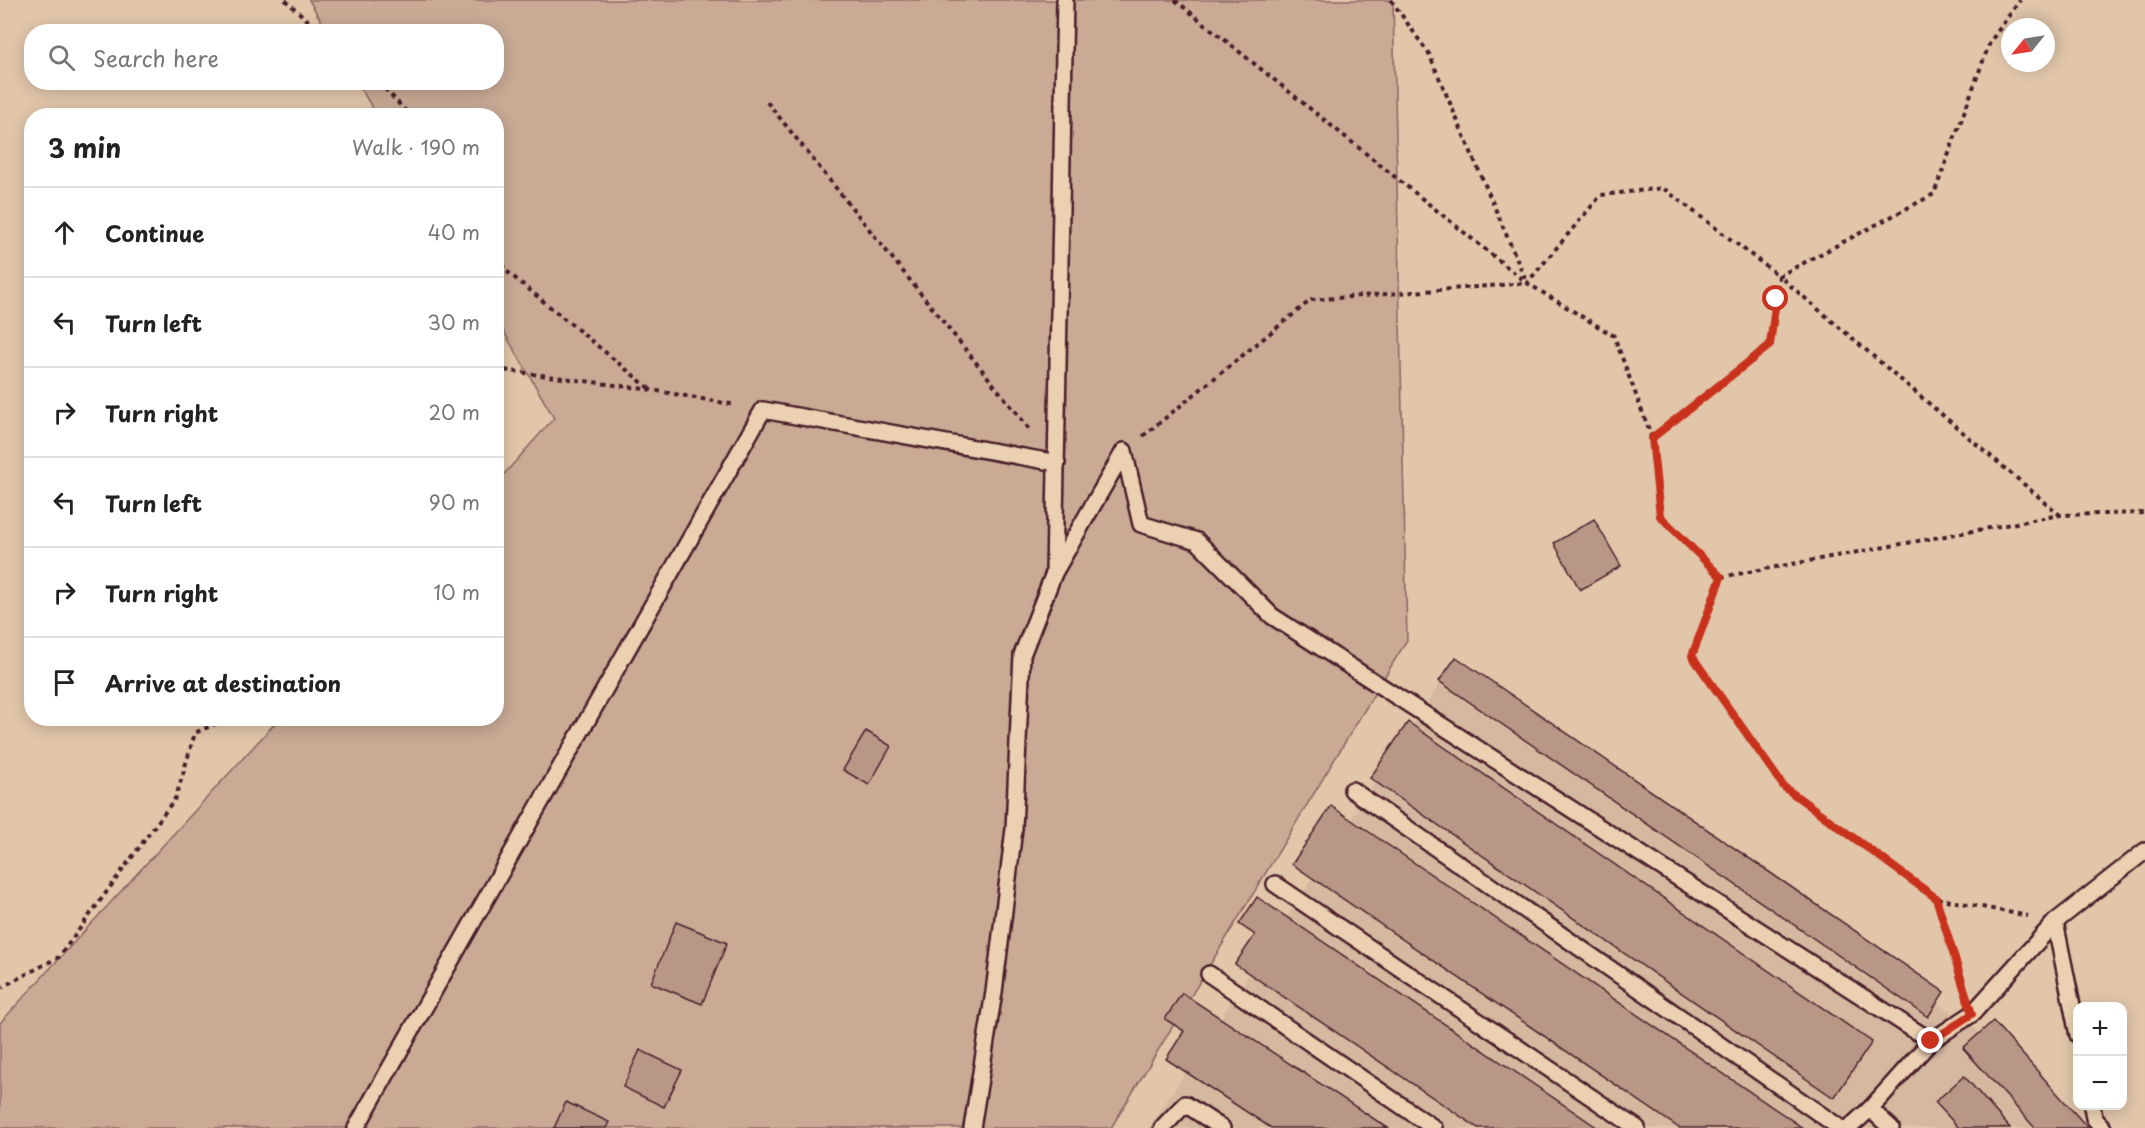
<!DOCTYPE html>
<html lang="en">
<head>
<meta charset="utf-8">
<style>
  :root { --surface:#fff; --page:#f2f2f2; --text:#222; --muted:#767676; --line:#e0e0e0 }
  body { margin:0; font-family:"Playpen Sans",sans-serif; background:var(--page); color:var(--text) }
  .controls { position:absolute; right:18px; bottom:18px; display:grid; overflow:hidden; border-radius:12px; box-shadow:0 3px 15px #0003 }
  .controls button { width:54px; height:54px; display:grid; place-items:center; padding:0; border:0; border-bottom:2px solid var(--line); background:var(--surface); color:var(--text); font:30px sans-serif }
  .compass { position:absolute; left:2001px; top:18px; width:54px; height:54px; border-radius:50%; background:var(--surface); box-shadow:0 3px 15px #0003; rotate:240deg }
  .stop { position:absolute; width:18px; height:18px; margin:-14px; border:4px solid #c8321e; border-radius:50%; background:#fff }
  .stop.end { background:#c8321e; border-color:#fff; box-shadow:0 2px 6px #0008 }
  .list { margin:0; padding:0; list-style:none }
  h2 { display:flex; justify-content:space-between; align-items:center; height:78px; margin:0; padding:0 24px; font-size:26px }
  h2 small { font-size:20px; font-weight:400; color:var(--muted) }
  .list li { display:grid; grid-template-columns:39px 1fr auto; gap:18px; align-items:center; box-sizing:border-box; height:90px; padding:0 24px; border-top:2px solid var(--line) }
  .list b { display:block; font-size:22px; white-space:nowrap }
  .list em { font-size:20px; font-style:normal; color:var(--muted) }
  .icon { flex:none; width:33px; height:33px; fill:none; stroke:currentColor; stroke-width:2; stroke-linecap:round; stroke-linejoin:round }
  .map { position:relative; flex:none; width:2145px; height:1128px; overflow:hidden }
  .search { position:absolute; background:var(--surface); box-shadow:0 3px 15px #0003; left:24px; top:24px; width:480px; height:66px; display:flex; align-items:center; gap:15px; box-sizing:border-box; padding:0 21px; border-radius:24px; color:var(--muted); font-size:22px }
  .panel { position:absolute; background:var(--surface); box-shadow:0 3px 15px #0003; left:24px; top:108px; width:480px; height:618px; border-radius:24px }
  .map>svg:first-child { display:block }
</style>
</head>
<body>
<div class="map">
<svg width="2145" height="1128" viewBox="0 0 2145 1128">
  <rect width="100%" height="100%" fill="#e1c6aa"/>
  <filter id="ink" filterUnits="userSpaceOnUse"><feTurbulence type="fractalNoise" baseFrequency=".0167" numOctaves="2"/><feDisplacementMap in="SourceGraphic" scale="12" xChannelSelector="R" yChannelSelector="G"/><feConvolveMatrix kernelMatrix="1 2 1 2 8 2 1 2 1" color-interpolation-filters="sRGB"/></filter>
  <g filter="url(#ink)">
    <!-- built -->
    <path fill="#d4b89f" d="M1450,668L1977,1030L2066,1128H1149Z"/>
    <!-- green -->
    <path fill="#c8aa95" stroke="#896460" stroke-width="1.5" d="M309,0H1393L1407,640L1111,1128H0V1023L279,719L496,718L497,482L554,418L497,320L496,116L377,115L357,83L496,82V32L327,31Z"/>
    <!-- building -->
    <g fill="#b79786" stroke="#4a1f2b" stroke-width="1.5">
      <path d="M1594,519L1621,566L1580,590L1554,543Z"/>
      <path d="M1456,657L1944,992L1928,1017L1439,681Z"/>
      <path d="M1408,722L1872,1042L1834,1098L1370,778Z"/>
      <path d="M866,731L891,746L869,785L843,770Z"/>
      <path d="M1331,806L1803,1128H1679L1292,864Z"/>
      <path d="M1257,897L1598,1128H1478L1235,964L1255,935L1239,924Z"/>
      <path d="M676,922L727,943L702,1004L651,983Z"/>
      <path d="M1182,993L1388,1128H1271L1166,1059L1184,1031L1165,1019Z"/>
      <path d="M1993,1021L2088,1128H2035L1963,1048Z"/>
      <path d="M640,1050L682,1070L664,1107L623,1087Z"/>
      <path d="M1964,1076L2010,1128H1959L1935,1102Z"/>
      <path d="M566,1102L609,1122L606,1128H554Z"/>
    </g>
    <g fill="none" stroke-linecap="round" stroke-linejoin="round">
      <defs>
        <g id="lane">
          <path d="M1054,573L1124,451L1141,524L1197,541L1272,616L1931,1041"/>
          <path d="M1352,790L1840,1128"/>
          <path d="M1275,884L1637,1128"/>
          <path d="M2055,922L2145,851"/>
          <path d="M1209,974L1434,1128"/>
          <path d="M2092,1106L2094,1118L2103,1128"/>
          <path d="M356,1128L763,410L1057,463"/>
          <path d="M972,1128L994,992L1014,829L1022,655L1054,573L1065,0"/>
          <path d="M1162,1128L1185,1104L1222,1128"/>
          <path d="M1849,1128L1870,1109"/>
          <path d="M1891,1128L1870,1109L1931,1041L1972,1014L2055,922L2078,1035"/>
        </g>
      </defs>
      <!-- lane casing -->
      <use href="#lane" stroke="#4a1f2b" stroke-width="20"/>
      <!-- path -->
      <g stroke="#4a1f2b" stroke-width="4" stroke-dasharray="4.5 4.5" stroke-linecap="butt">
        <path d="M285,0L321,32"/>
        <path d="M1175,0L1527,283L1601,195L1663,188L1779,276L1934,194L1990,42L2020,0"/>
        <path d="M1391,0L1429,54L1527,283"/>
        <path d="M379,82L410,116"/>
        <path d="M767,102L1031,431"/>
        <path d="M496,247L504,269L650,389"/>
        <path d="M496,369L652,390L736,405"/>
        <path d="M1143,436L1311,300L1527,283L1614,336L1652,438L1660,516L1721,577L1692,656L1784,787L1936,898L2028,916"/>
        <path d="M1652,438L1770,345L1779,276L2060,515"/>
        <path d="M1721,577L2060,515L2145,513"/>
        <path d="M1936,898L1964,986"/>
        <path d="M0,988L59,957L176,797L195,733L228,718"/>
      </g>
      <!-- lane -->
      <use href="#lane" stroke="#ebd1b2" stroke-width="15"/>
    </g>
  </g>
  <g fill="none" stroke-linecap="round" stroke-linejoin="round" filter="url(#ink)">
    <!-- route -->
    <path stroke="#c8321e" stroke-width="8" d="M1776,299L1770,345L1652,438L1660,516L1721,577L1692,656L1784,787L1936,898L1972,1014L1931,1041"/>
  </g>
</svg>
<div class="controls">
<button>+</button>
<button>−</button>
</div>
<svg class="compass" viewBox="-18 -18 36 36"><path d="M0-13l5 13h-10z" fill="#e53935"/><path d="M0 13l5-13h-10z" fill="#767676"/></svg>
<div class="stop" style="left:1776px;top:299px"></div>
<div class="stop end" style="left:1931px;top:1041px"></div>
<div class="search"><svg class="icon" aria-label="search" viewBox="0 0 24 24"><circle cx="10" cy="10" r="6"/><path d="M15 15l6 6"/></svg>Search here</div>
<section class="panel">
<h2>3 min<small>Walk · 190 m</small></h2>
<ul class="list">
<li><svg class="icon" aria-label="ahead" viewBox="0 0 24 24"><path d="M12 20V5M6 11l6-6 6 6"/></svg><div><b>Continue</b></div><em>40 m</em></li>
<li><svg class="icon" aria-label="left" viewBox="0 0 24 24"><path d="M17 20v-9H6M10 6l-5 5 5 5"/></svg><div><b>Turn left</b></div><em>30 m</em></li>
<li><svg class="icon" aria-label="right" viewBox="0 0 24 24"><path d="M7 20v-9h11M14 6l5 5-5 5"/></svg><div><b>Turn right</b></div><em>20 m</em></li>
<li><svg class="icon" aria-label="left" viewBox="0 0 24 24"><path d="M17 20v-9H6M10 6l-5 5 5 5"/></svg><div><b>Turn left</b></div><em>90 m</em></li>
<li><svg class="icon" aria-label="right" viewBox="0 0 24 24"><path d="M7 20v-9h11M14 6l5 5-5 5"/></svg><div><b>Turn right</b></div><em>10 m</em></li>
<li><svg class="icon" aria-label="arrive" viewBox="0 0 24 24"><path d="M6 21V4h12l-3 4 3 4H6"/></svg><div><b>Arrive at destination</b></div></li>
</ul>
</section>
</div>
</body>
</html>
